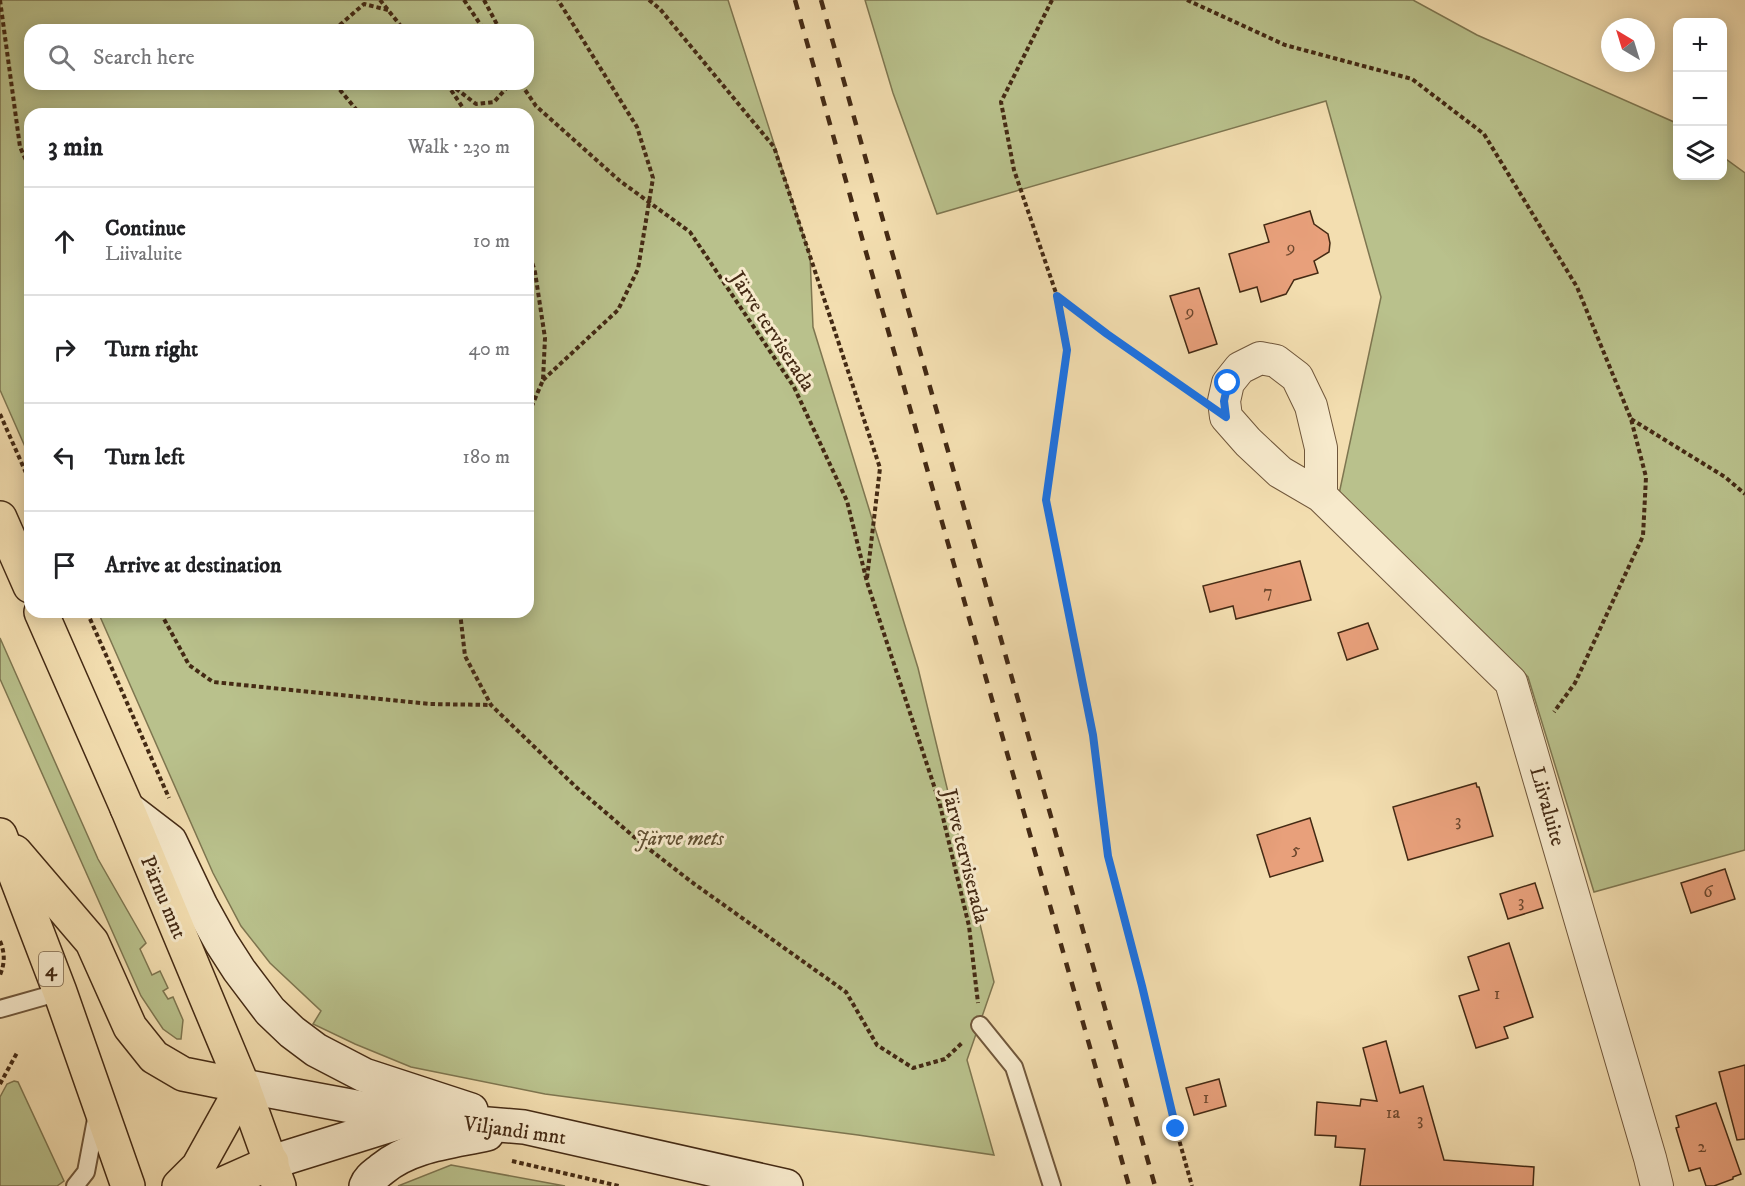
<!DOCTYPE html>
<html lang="en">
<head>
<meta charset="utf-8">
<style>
  :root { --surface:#fff; --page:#f6f6f6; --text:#202124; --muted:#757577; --line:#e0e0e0 }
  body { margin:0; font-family:"IM FELL DW Pica",serif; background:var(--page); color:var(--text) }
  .controls { position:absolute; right:18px; top:18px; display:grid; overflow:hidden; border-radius:12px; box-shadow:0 3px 15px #0003 }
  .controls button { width:54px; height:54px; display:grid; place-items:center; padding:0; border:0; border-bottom:2px solid var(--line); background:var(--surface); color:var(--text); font:30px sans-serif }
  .compass { position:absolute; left:1601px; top:18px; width:54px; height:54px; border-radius:50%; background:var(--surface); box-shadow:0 3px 15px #0003; rotate:322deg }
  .stop { position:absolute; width:18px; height:18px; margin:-14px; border:4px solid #1a73e8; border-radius:50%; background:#fff }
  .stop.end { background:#1a73e8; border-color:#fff; box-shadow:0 2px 6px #0008 }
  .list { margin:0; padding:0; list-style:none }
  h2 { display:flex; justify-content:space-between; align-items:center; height:78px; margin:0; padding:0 24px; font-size:26px }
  h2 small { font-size:20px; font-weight:400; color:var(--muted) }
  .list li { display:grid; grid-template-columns:39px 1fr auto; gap:18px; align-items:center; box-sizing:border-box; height:108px; padding:0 24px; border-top:2px solid var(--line) }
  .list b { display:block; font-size:22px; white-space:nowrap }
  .list p { margin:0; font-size:20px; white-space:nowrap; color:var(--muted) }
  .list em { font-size:20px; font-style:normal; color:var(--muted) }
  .icon { flex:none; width:33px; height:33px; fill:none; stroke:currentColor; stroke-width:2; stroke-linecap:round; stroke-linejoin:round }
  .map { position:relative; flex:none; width:1745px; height:1186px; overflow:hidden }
  .search { position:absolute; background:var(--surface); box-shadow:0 3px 15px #0003; left:24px; top:24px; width:510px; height:66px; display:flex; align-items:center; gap:15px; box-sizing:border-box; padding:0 21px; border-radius:18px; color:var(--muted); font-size:22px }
  .panel { position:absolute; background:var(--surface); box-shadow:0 3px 15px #0003; left:24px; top:108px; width:510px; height:510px; border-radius:18px }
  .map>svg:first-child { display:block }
</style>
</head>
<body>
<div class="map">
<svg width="1745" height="1186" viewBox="0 0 1745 1186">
  <rect width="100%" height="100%" fill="#f3deb0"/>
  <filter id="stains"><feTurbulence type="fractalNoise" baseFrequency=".00333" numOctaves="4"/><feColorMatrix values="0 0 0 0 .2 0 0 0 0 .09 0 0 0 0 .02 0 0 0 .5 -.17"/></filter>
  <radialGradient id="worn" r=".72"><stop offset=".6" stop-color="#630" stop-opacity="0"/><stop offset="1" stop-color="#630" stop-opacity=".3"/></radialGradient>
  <!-- green -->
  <g fill="#b9c18c" stroke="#7e7650" stroke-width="1.5" fill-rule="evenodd">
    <path d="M0,0H728L810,256L813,327L918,668L994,982L967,1060L994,1155L858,1135L545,1094L411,1067L355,1044L313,1024L321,1011L270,963L241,926L213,873L98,612H528V114H30V458L0,390ZM30,30H528V84H30Z"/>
    <path d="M865,0H1413L1477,35L1674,122L1677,125L1678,176H1722L1723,157L1745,173V850L1594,892L1528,677L1339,494L1381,297L1326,101L937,214L893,93Z"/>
    <path d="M0,638L98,859L146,943L140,949L152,975L160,971L168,988L163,991L168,999L173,997L183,1020L181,1039H177L163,1029L141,996L0,679Z"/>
    <path d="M14,1081L18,1082L64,1181L57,1186H0V1097L7,1084Z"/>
    <path d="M451,1165L565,1186H398Z"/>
  </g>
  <!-- building -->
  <g fill="#e8a07b" stroke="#442a14" stroke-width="1.5">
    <path d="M1310,211L1314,224L1328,234L1330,243L1329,252L1314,261L1318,273L1294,280L1286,294L1261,302L1257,287L1240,292L1229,254L1269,242L1264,225Z"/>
    <path d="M1199,288L1217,344L1189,353L1170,296Z"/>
    <path d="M1300,561L1311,600L1236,619L1233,606L1210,612L1203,586Z"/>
    <path d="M1368,623L1378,649L1347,660L1338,633Z"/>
    <path d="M1476,783L1477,787H1479L1493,836L1408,860L1393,807Z"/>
    <path d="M1310,818L1323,861L1270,877L1257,835Z"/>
    <path d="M1725,869L1735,899L1691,913L1681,883Z"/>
    <path d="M1535,883L1543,908L1508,919L1500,894Z"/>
    <path d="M1509,943L1533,1017L1504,1027L1508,1038L1476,1048L1459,996L1479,990L1468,957Z"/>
    <path d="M1386,1041L1400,1093L1423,1086L1444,1160L1534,1167L1533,1186H1360L1365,1149L1335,1147L1336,1136L1315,1135L1317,1102L1360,1106L1361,1099L1377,1101L1363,1048Z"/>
    <path d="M1745,1065V1139L1737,1140L1719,1072Z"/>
    <path d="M1219,1079L1226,1106L1194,1115L1186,1088Z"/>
    <path d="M1716,1103L1741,1174L1733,1177V1179L1714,1186H1706L1700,1168L1689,1171L1676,1128L1679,1127L1676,1116Z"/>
  </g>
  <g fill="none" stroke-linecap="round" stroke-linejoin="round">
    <defs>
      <g id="lane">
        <path d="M0,1009L60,992"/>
        <path d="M980,1025L1014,1067L1052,1186"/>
        <path d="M75,1186L86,1172L97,1114"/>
      </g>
      <path id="street" d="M1321,496V448L1311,406L1297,377L1276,361L1260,358L1240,368L1228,383L1224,401L1226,417L1248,442L1280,472L1321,496L1511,682L1650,1158L1657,1186"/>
      <g id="secondary">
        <path d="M127,808L170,841L201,906L221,942L239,970L270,1011L292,1032L316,1050L364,1075L471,1110"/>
        <path d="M243,1086L415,1118L524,1127L786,1186"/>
        <path d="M272,1162L410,1119"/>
        <path d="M366,1186C369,1178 375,1175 382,1169C411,1145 451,1142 487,1134"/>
      </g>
      <g id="highway">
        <path d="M0,518L30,586"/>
        <path d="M41,612L127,808L243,1086L279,1186"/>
        <path d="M0,835L60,992L128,1186"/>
        <path d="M15,852L92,942L130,1027L154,1057L183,1074L243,1086"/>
        <path d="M179,1186L198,1167L243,1086"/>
        <path d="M218,1186L272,1162"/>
      </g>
    </defs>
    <!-- lane casing -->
    <use href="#lane" stroke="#70573b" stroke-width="20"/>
    <!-- street casing -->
    <use href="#street" stroke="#70573b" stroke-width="34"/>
    <!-- secondary casing -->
    <use href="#secondary" stroke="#442a14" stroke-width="36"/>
    <!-- highway casing -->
    <use href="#highway" stroke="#442a14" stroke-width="36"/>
    <!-- path -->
    <g stroke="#442a14" stroke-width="4" stroke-dasharray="4.5 3" stroke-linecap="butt">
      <path d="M0,0L20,147L30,169"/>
      <path d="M380,0L404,30"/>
      <path d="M464,0L484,30"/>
      <path d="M484,0L500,30"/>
      <path d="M649,0L660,9L774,147L880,468L867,578"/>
      <path d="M1052,0L1001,102L1014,170L1057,296L1107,334L1193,394"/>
      <path d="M1187,0L1285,45L1412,79L1484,134L1577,287L1631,419L1646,477L1643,536L1575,683L1554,712"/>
      <path d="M334,30L364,4L388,10"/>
      <path d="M335,84L360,114"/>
      <path d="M447,84L467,114"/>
      <path d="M450,84L476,104L494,102L510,84"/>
      <path d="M521,84L536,106L620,181L690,232L794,387L847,501L867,582L939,801L969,926L978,1003"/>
      <path d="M528,249L535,272L545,338L543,380L528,415"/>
      <path d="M1057,296L1067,350L1046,500L1093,735L1108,856L1142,986L1176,1129L1192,1186"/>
      <path d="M543,380L618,310L638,269L653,178L637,127L558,0"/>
      <path d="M0,414L30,482"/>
      <path d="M1631,419L1725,477L1745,494"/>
      <path d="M87,612L169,798"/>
      <path d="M163,612L164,619L189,665L213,682L430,704L491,705"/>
      <path d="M460,612L465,656L491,705L576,787L640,842L693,883L846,992L877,1045L913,1068L945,1059L963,1042"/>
      <path d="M0,941C5,953 5,963 0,975"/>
      <path d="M0,1084L18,1051"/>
      <path d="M512,1161L619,1186"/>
    </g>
    <!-- lane -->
    <use href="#lane" stroke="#f7eacc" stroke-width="16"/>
    <!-- street -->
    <use href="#street" stroke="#f7eacc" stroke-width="32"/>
    <!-- secondary -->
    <use href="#secondary" stroke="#f7eacc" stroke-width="33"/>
    <!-- highway -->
    <use href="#highway" stroke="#f3deb0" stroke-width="33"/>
    <!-- rail -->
    <g stroke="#442a14" stroke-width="4.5" stroke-dasharray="10 10" stroke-linecap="butt">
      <path d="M795,0L1129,1186"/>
      <path d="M821,0L1155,1186"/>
    </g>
  </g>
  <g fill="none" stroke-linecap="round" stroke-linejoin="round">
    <!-- route -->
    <path stroke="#1a73e8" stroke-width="8" d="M1176,1129L1142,986L1108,856L1093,735L1046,500L1067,350L1057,296L1107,334L1226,417L1224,401L1228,383"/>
  </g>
  <g text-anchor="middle" stroke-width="6" stroke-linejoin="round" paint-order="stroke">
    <!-- number labels -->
    <g font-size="18" fill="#6d482e">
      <text x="1291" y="253">9</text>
      <text x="1190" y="317">9</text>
      <text x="1268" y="597">7</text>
      <text x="1458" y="826">3</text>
      <text x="1296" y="855">5</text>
      <text x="1708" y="897">6</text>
      <text x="1521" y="907">3</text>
      <text x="1497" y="999">1</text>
      <text x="1206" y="1103">1</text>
      <text x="1393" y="1118">1a</text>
      <text x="1420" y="1125">3</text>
      <text x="1702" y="1152">2</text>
    </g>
    <!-- shield labels -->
    <rect fill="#f7eacc" stroke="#7a644b" stroke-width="1.5" x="39" y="952" width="24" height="34" rx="4.5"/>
    <g font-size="20" font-weight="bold" fill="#442a14">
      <text x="51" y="976">4</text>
    </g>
    <!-- street labels -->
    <g font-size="21" fill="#442a14" stroke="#f7eacc">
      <text transform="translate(773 331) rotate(57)" y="7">Järve terviserada</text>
      <text transform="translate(1548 806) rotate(74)" y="7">Liivaluite</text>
      <text transform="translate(966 856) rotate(76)" y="7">Järve terviserada</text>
      <text transform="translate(164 897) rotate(67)" y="7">Pärnu mnt</text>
      <text transform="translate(515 1130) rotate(8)" y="7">Viljandi mnt</text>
    </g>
    <!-- park labels -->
    <g font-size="21" font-style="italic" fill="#615032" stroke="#f7eacc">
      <text x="679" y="845">Järve mets</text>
    </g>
  </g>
  <rect width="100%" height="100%" filter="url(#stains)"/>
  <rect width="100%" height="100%" fill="url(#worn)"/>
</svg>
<div class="controls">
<button>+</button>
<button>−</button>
<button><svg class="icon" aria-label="layers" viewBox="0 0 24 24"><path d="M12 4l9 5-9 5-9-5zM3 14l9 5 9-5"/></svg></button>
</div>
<svg class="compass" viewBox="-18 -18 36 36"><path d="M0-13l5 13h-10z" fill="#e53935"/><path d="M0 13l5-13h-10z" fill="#757577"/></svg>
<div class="stop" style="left:1228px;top:383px"></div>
<div class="stop end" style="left:1176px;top:1129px"></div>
<div class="search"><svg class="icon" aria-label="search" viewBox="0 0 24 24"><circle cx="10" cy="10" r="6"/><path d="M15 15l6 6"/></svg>Search here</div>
<section class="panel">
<h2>3 min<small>Walk · 230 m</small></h2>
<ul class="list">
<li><svg class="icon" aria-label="ahead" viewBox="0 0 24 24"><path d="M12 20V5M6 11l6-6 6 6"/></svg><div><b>Continue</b><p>Liivaluite</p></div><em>10 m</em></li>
<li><svg class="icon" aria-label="right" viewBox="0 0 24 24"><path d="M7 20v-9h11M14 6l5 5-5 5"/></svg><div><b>Turn right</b></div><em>40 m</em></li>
<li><svg class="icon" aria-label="left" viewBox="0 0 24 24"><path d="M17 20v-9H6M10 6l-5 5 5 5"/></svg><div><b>Turn left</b></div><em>180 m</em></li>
<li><svg class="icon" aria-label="arrive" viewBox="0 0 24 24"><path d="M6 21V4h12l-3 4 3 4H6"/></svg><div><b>Arrive at destination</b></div></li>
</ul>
</section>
</div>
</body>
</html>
